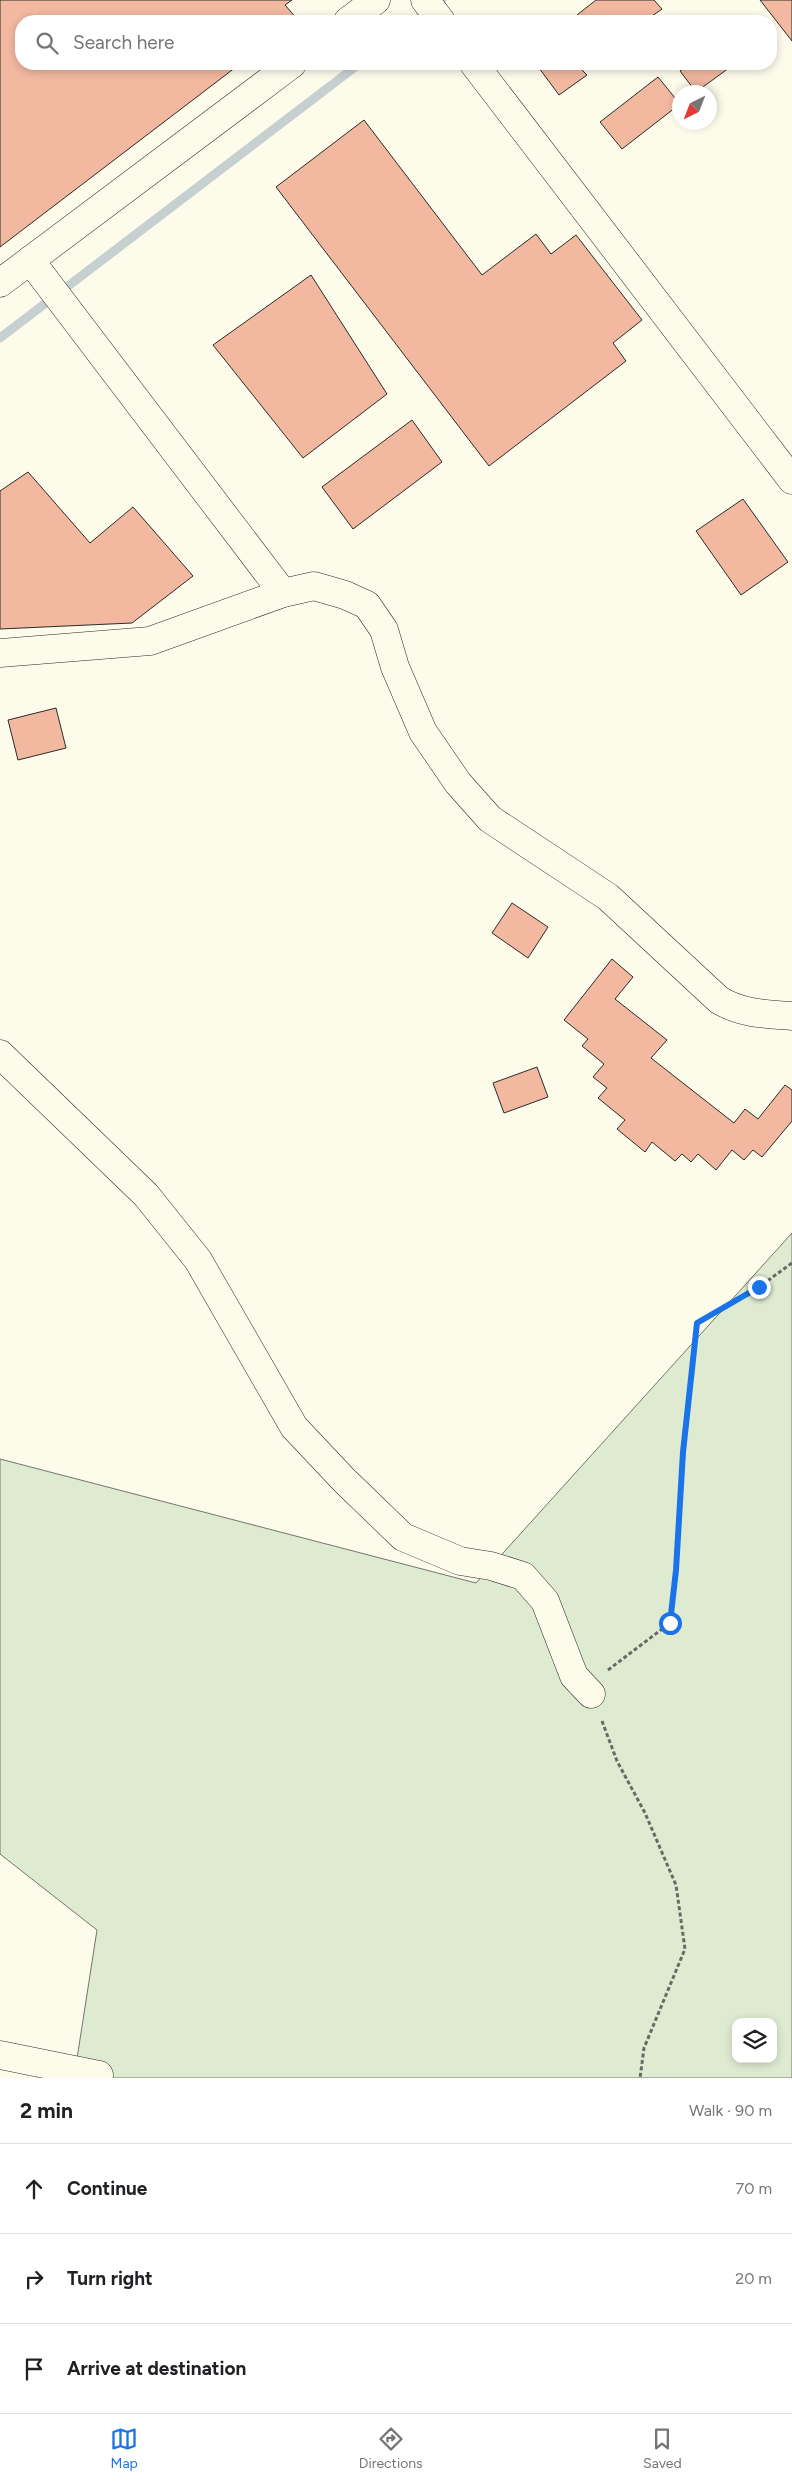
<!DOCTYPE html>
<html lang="en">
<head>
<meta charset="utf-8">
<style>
  :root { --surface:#fff; --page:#f2f2f2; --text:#202124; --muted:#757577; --line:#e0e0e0; --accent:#1a73e8 }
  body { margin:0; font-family:Figtree,sans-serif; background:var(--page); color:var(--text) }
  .controls { position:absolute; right:15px; bottom:15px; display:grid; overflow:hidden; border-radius:10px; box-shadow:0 2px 8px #0003 }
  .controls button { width:45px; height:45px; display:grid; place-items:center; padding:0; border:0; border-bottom:1px solid var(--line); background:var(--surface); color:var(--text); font:25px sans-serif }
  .compass { position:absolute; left:672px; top:85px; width:45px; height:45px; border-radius:50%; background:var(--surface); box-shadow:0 2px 8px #0003; rotate:222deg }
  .stop { position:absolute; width:15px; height:15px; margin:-11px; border:4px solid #1a73e8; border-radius:50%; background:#fff }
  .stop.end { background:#1a73e8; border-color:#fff; box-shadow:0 1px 5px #0008 }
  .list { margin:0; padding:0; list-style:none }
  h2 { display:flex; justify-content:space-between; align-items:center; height:65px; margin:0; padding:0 20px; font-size:21px }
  h2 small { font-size:16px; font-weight:400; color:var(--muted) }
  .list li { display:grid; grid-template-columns:32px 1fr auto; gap:15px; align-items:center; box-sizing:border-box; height:90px; padding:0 20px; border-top:1px solid var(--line) }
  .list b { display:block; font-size:19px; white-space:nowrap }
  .list em { font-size:16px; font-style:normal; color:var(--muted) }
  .icon { flex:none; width:28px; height:28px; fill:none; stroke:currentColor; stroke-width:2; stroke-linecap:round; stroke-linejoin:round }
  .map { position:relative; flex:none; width:792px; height:2078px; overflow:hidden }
  .search { position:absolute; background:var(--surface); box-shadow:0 2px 8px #0003; left:15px; right:15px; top:15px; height:55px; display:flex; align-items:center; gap:12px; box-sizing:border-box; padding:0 18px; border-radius:20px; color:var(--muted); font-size:19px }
  .sheet { height:335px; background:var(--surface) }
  nav { display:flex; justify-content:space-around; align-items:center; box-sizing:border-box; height:70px; border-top:1px solid var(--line); background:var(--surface); font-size:14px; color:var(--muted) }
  nav a { display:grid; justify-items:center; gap:2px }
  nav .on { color:var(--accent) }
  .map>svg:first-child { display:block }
</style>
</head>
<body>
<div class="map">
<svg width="792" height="2078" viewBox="0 0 792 2078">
  <rect width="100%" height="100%" fill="#fdfbea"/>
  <!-- green -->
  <path fill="#deebd1" stroke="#74746e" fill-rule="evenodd" d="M792,1233V2078H74L97,1930L0,1854V1459L476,1583ZM736,2022H773V2059H736Z"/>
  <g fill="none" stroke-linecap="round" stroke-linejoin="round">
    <!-- stream -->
    <g stroke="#c7d0d0" stroke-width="9">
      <path d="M415,21L442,0"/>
      <path d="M0,338L359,64"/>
    </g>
  </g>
  <!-- building -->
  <g fill="#f2b8a0" stroke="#2b2b2b">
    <path d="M0,0H292L285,5L298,20L21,21V64H240L0,247Z"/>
    <path d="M596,0H654L662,9L645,21H582L577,15Z"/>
    <path d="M760,0H792V41Z"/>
    <path d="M536,64H579L577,65L587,75L559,95Z"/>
    <path d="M691,64H725L729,68L696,92L680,71Z"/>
    <path d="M658,77L680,104L622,149L600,122Z"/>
    <path d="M364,120L482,275L536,234L551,254L576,235L642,320L613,343L626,361L489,466L276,187Z"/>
    <path d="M311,275L387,394L303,458L213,345Z"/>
    <path d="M412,420L442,462L353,529L322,487Z"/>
    <path d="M28,472L90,543L133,507L193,576L132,623L0,629V491Z"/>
    <path d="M743,499L788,562L741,595L696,531Z"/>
    <path d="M56,708L66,748L18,760L8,720Z"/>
    <path d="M512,903L548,927L528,958L492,933Z"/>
    <path d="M612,959L633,977L615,999L667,1040L651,1058L734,1123L745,1109L758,1119L785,1085L792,1090V1121L762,1157L753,1150L744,1160L732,1150L716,1170L698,1154L691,1162L682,1154L675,1161L652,1142L645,1152L617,1129L625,1120L598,1098L607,1088L593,1077L604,1064L582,1046L588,1039L564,1020Z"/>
    <path d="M537,1067L548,1097L504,1113L493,1083Z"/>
  </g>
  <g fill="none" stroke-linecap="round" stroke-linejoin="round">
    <defs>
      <g id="minor">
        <path d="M425,0L441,21"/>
        <path d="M348,21L376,0"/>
        <path d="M474,64L792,480"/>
        <path d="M30,260L283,593"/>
        <path d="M0,283L292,64"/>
        <path d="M0,653L150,641L283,593L314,586L345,595L367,605L384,630L395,667L423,732L458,783L490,819L608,897L719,1000C742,1014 766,1014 792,1016"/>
        <path d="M0,1054L146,1195L198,1260L294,1427L344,1480L403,1537L460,1561L491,1566L523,1576L545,1601L574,1676L591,1694"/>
      </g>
      <path id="motorway" d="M0,2055L99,2075"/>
    </defs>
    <!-- minor casing -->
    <use href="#minor" stroke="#2b2b2b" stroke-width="29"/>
    <!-- motorway casing -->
    <use href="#motorway" stroke="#2b2b2b" stroke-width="29"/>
    <!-- path -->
    <g stroke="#6a6964" stroke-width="3" stroke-dasharray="4 2.5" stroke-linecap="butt">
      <path d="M608,1670L670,1623L676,1569L683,1452L697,1323L759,1287L792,1263"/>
      <path d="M602,1721L617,1761L645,1813L676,1885L685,1949L644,2048L640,2078"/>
    </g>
    <!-- minor -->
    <use href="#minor" stroke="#fdfbea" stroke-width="28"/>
    <!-- motorway -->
    <use href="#motorway" stroke="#fdfbea" stroke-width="28"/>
  </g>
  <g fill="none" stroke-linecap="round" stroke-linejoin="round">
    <!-- route -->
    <path stroke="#1a73e8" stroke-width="6" d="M670,1623L676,1570L683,1452L697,1323L759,1287"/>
  </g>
</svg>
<div class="controls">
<button><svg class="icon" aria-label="layers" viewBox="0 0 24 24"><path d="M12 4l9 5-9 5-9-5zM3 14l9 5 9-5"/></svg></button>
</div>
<svg class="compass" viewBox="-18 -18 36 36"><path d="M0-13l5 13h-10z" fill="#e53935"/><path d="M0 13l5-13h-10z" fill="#757577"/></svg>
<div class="stop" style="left:670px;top:1623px"></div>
<div class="stop end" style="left:759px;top:1287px"></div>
<div class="search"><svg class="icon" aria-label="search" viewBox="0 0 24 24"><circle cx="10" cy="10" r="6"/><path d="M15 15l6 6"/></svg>Search here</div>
</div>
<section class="sheet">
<h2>2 min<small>Walk · 90 m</small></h2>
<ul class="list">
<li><svg class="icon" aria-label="ahead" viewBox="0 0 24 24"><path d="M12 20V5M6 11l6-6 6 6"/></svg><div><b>Continue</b></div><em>70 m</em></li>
<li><svg class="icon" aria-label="right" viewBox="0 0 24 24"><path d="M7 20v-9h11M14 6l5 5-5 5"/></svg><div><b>Turn right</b></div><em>20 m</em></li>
<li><svg class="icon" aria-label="arrive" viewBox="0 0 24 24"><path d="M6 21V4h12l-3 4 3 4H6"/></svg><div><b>Arrive at destination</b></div></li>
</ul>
</section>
<nav>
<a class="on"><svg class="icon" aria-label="map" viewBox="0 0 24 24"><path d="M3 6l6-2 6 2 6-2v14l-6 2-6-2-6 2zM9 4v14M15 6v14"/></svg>Map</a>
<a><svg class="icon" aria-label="directions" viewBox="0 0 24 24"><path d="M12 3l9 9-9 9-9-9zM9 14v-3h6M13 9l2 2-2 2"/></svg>Directions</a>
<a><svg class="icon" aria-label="saved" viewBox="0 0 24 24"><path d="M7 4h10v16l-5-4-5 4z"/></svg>Saved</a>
</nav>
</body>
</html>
